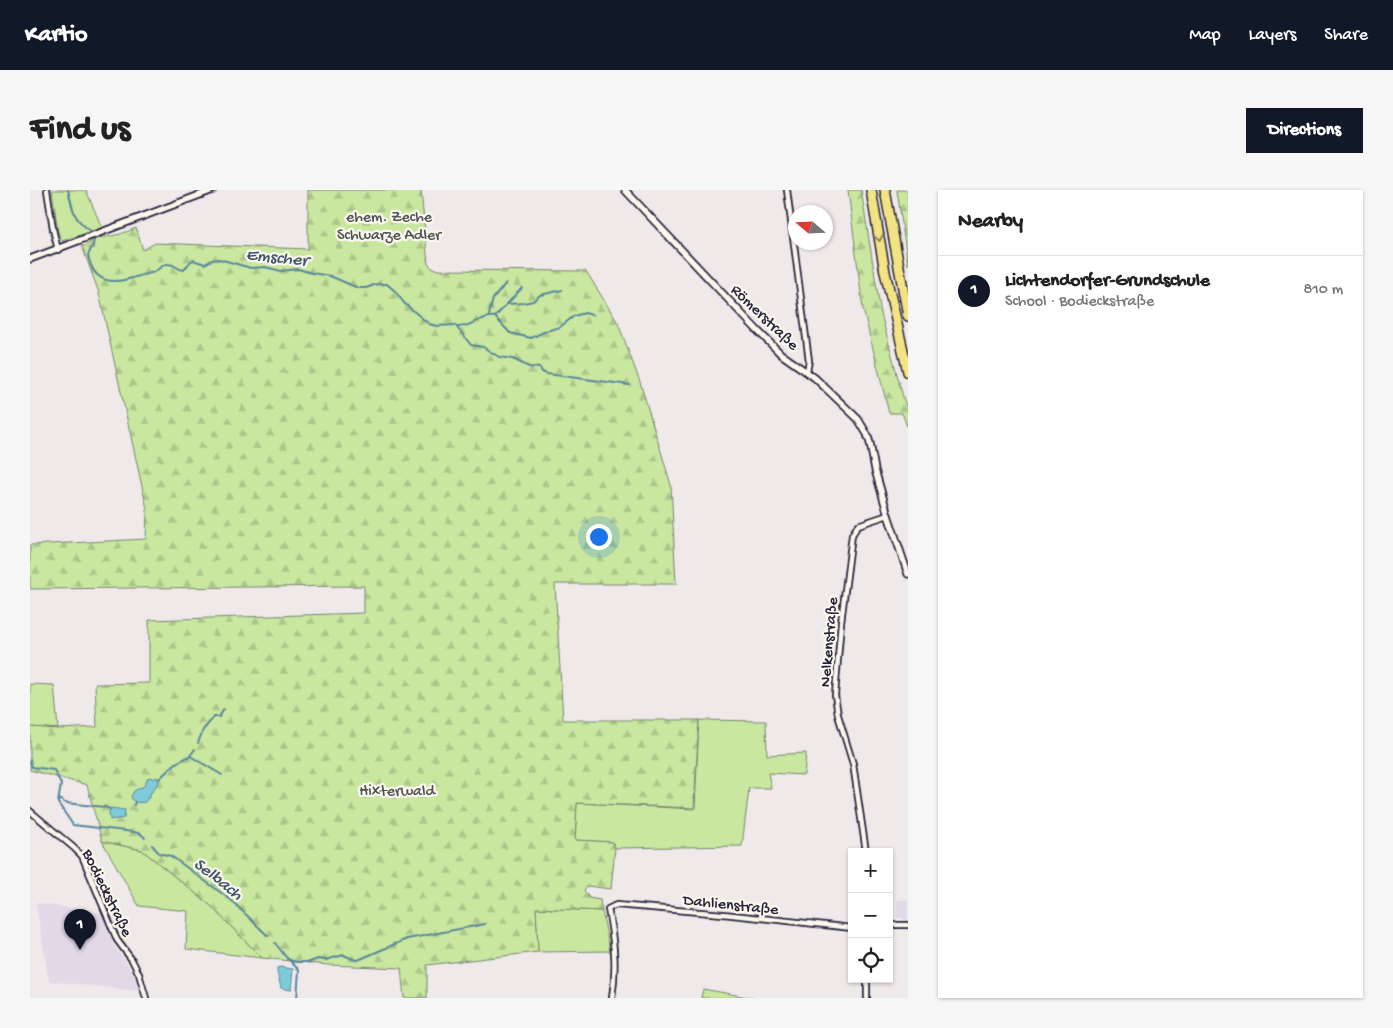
<!DOCTYPE html>
<html lang="en">
<head>
<meta charset="utf-8">
<style>
  :root { --surface:#fff; --page:#f6f6f6; --text:#222; --muted:#767676; --line:#e0e0e0; --accent:#111827 }
  body { margin:0; font-family:"Gochi Hand",sans-serif; background:var(--page); color:var(--text) }
  .controls { position:absolute; right:15px; bottom:15px; display:grid; overflow:hidden; border-radius:0px; box-shadow:0 1px 4px #0004 }
  .controls button { width:45px; height:45px; display:grid; place-items:center; padding:0; border:0; border-bottom:1px solid var(--line); background:var(--surface); color:var(--text); font:25px sans-serif }
  .compass { position:absolute; left:758px; top:15px; width:45px; height:45px; border-radius:50%; background:var(--surface); box-shadow:0 1px 4px #0004; rotate:289deg }
  .you { position:absolute; left:568px; top:346px; width:18px; height:18px; margin:-12px; border:4px solid #fff; border-radius:50%; background:#1a73e8; box-shadow:0 0 0 8px #1a73e833 }
  .badge { display:grid; place-items:center; width:32px; height:32px; border-radius:50%; background:var(--accent); color:#fff; font-size:16px; font-weight:700 }
  .pin { position:absolute; translate:-50% -41px; filter:drop-shadow(0 1px 2px #0008) }
  .pin::after { content:''; position:absolute; top:26px; width:18px; height:15px; background:inherit; clip-path:polygon(0 0,100% 0,50% 100%) }
  .list { margin:0; padding:0; list-style:none }
  h2 { display:flex; justify-content:space-between; align-items:center; height:65px; margin:0; padding:0 20px; font-size:21px }
  h2 small { font-size:16px; font-weight:400; color:var(--muted) }
  .list li { display:grid; grid-template-columns:32px 1fr auto; gap:15px; align-items:center; box-sizing:border-box; height:70px; padding:0 20px; border-top:1px solid var(--line) }
  .list b { display:block; font-size:19px; white-space:nowrap }
  .list p { margin:0; font-size:16px; white-space:nowrap; color:var(--muted) }
  .list em { font-size:16px; font-style:normal; color:var(--muted) }
  .icon { flex:none; width:28px; height:28px; fill:none; stroke:currentColor; stroke-width:2; stroke-linecap:round; stroke-linejoin:round }
  .map { position:relative; flex:none; width:878px; height:808px; overflow:hidden; border-radius:0px }
  header { display:flex; align-items:center; gap:30px; box-sizing:border-box; height:70px; padding:0 25px; background:var(--accent); color:#fff }
  header strong { font-size:24px }
  nav { display:flex; gap:28px; margin-inline-start:auto; font-size:18px }
  .intro { display:flex; align-items:center; justify-content:space-between; box-sizing:border-box; height:120px; padding:0 30px }
  h1 { margin:0; font-size:35px }
  .button { padding:12px 22px; border-radius:0px; background:var(--accent); color:#fff; font-size:18px; font-weight:700 }
  main { display:flex; gap:30px; padding:0 30px }
  aside { flex:1; background:var(--surface); border-radius:0px; box-shadow:0 1px 4px #0004 }
  .map>svg:first-child { display:block }
</style>
</head>
<body>
<header>
<strong>Kartio</strong>
<nav><a>Map</a><a>Layers</a><a>Share</a></nav>
</header>
<div class="intro"><h1>Find us</h1><a class="button">Directions</a></div>
<main>
<div class="map">
<svg width="878" height="808" viewBox="0 0 878 808">
  <defs>
    <pattern id="forest-firs" width="22" height="20" patternUnits="userSpaceOnUse" patternTransform="scale(1.25)"><rect width="22" height="20" fill="#c9e79f"/><path d="M5 1l3.5 6h-7zM16 11l3.5 6h-7z" fill="#acc68a"/></pattern>
  </defs>
  <rect width="100%" height="100%" fill="#efe9ea"/>
  <filter id="ink" filterUnits="userSpaceOnUse"><feTurbulence type="fractalNoise" baseFrequency=".02" numOctaves="2"/><feDisplacementMap in="SourceGraphic" scale="10" xChannelSelector="R" yChannelSelector="G"/><feConvolveMatrix kernelMatrix="1 2 1 2 8 2 1 2 1" color-interpolation-filters="sRGB"/></filter>
  <g filter="url(#ink)">
    <!-- built -->
    <g fill="#e1d8e8">
      <path d="M867,710H878V732H874L873,728H867Z"/>
      <path d="M6,713L71,723L84,756L100,778L107,791L109,801L19,791Z"/>
    </g>
    <!-- green -->
    <g fill="#c9e79f" stroke="#76846d">
      <path d="M22,0H56L72,38L32,51L28,42Z"/>
      <path d="M0,494L24,495L28,539L0,537Z"/>
      <path d="M669,530L736,531L737,565L776,563L774,585L738,583L741,598H719L712,656L585,658L582,652L545,650L547,613L665,619Z"/>
      <path d="M72,651L112,660L180,715L232,768L156,759L158,721L109,716Z"/>
      <path d="M506,718L572,721L580,761L508,762Z"/>
      <path d="M673,799L723,808H671Z"/>
    </g>
    <!-- forest -->
    <g fill="url(#forest-firs)" stroke="#76846d">
      <path d="M278,0H391L398,74L402,78L408,80L556,81L588,133L610,192L641,295L646,394H525L533,530H669L664,618L547,613L545,650L582,652L585,658L581,699L557,696L554,700L559,708L570,710L572,721L506,718L508,762L397,775V808H374L371,778L298,775L232,768L180,715L112,660L72,651L57,595L0,580V537L29,539L67,537L65,494L119,493V430L334,423V396L0,399V355L116,349L117,319L69,103L52,56H55C66,46 73,48 86,45C93,44 100,40 106,38L113,60L125,53L278,59Z"/>
      <path d="M818,0H831L851,124L873,207L878,222V239L872,223H859L833,119Z"/>
      <path d="M867,0H878V75Z"/>
    </g>
    <!-- water -->
    <g fill="#7ecbdc" stroke="#59879c">
      <path d="M121,587L123,589L127,587L129,591L115,612C110,613 103,613 101,607L104,601L114,596L118,588Z"/>
      <path d="M81,618L95,620L94,628L80,630L79,622Z"/>
      <path d="M250,777L263,779L261,800L251,798L247,782V778Z"/>
    </g>
    <g fill="none" stroke-linecap="round" stroke-linejoin="round">
      <!-- stream -->
      <g stroke="#59879c" stroke-width="2">
        <path d="M38,0C44,22 42,28 62,42"/>
        <path d="M64,50L63,55L58,65C64,96 85,94 109,86C114,84 119,84 124,82C129,79 132,75 137,74C145,73 147,80 154,80L160,72L163,70L175,74L182,70L189,69L221,78L235,77L251,81L268,79L282,83L300,86L328,98H336L347,94H357L365,101L374,113L399,134L407,136L425,135L441,155L453,157L469,167L483,169L499,177L510,178L512,182L517,184L600,195"/>
        <path d="M477,114L492,98"/>
        <path d="M459,125L463,109L476,93"/>
        <path d="M466,126L477,114L494,113L503,111L510,105L532,100"/>
        <path d="M428,137C442,137 452,125 465,127L480,143L501,148L516,141L530,137L544,126L555,123L562,125"/>
        <path d="M168,553L173,540L184,527H189L194,519"/>
        <path d="M160,566L192,585"/>
        <path d="M160,566L165,559"/>
        <path d="M0,570L2,577L24,580L31,594L28,613L43,635L104,642L111,644L115,648"/>
        <path d="M129,589L146,573L160,566"/>
        <path d="M29,609L35,613L75,617L80,619"/>
        <path d="M104,615L105,612"/>
        <path d="M122,655L129,663L141,666L201,710L238,746"/>
        <path d="M245,753L256,767L269,780L267,808"/>
        <path d="M257,769L266,772H280L288,769L295,770L314,765L325,770H328L377,749L455,734"/>
      </g>
      <defs>
        <g id="minor">
          <path d="M17,0L23,39L28,60"/>
          <path d="M757,0L779,171L777,181"/>
          <path d="M0,621L44,658L52,666L87,750L102,770L109,784L116,808"/>
          <path d="M836,662L823,574L808,525L805,505L811,432L822,345L828,335L858,325"/>
          <path d="M859,735H878"/>
          <path d="M582,808C587,776 584,751 578,719L586,715L693,724L822,738"/>
          <path d="M837,808V789"/>
        </g>
        <g id="tertiary">
          <path d="M595,0L727,140L751,164L785,188L828,229L837,244L840,253L845,280L858,325L878,384"/>
          <path d="M0,69L183,0"/>
        </g>
        <g id="motorway">
          <path d="M841,0L855,82L878,182"/>
          <path d="M855,0L878,126"/>
        </g>
      </defs>
      <!-- minor casing -->
      <use href="#minor" stroke="#22223b" stroke-width="8"/>
      <!-- tertiary casing -->
      <use href="#tertiary" stroke="#22223b" stroke-width="9"/>
      <!-- motorway casing -->
      <use href="#motorway" stroke="#22223b" stroke-width="12"/>
      <!-- minor -->
      <use href="#minor" stroke="#fbf7ec" stroke-width="4.5"/>
      <!-- tertiary -->
      <use href="#tertiary" stroke="#fbf7ec" stroke-width="5.5"/>
      <!-- motorway -->
      <use href="#motorway" stroke="#f4e382" stroke-width="9"/>
    </g>
    <!-- one-way arrows -->
    <defs><path id="oneway-chevron" d="M-2-3.5L2.5 0L-2 3.5" fill="none" stroke-width="1.6" stroke-linecap="round" stroke-linejoin="round" transform="scale(1.25)"/></defs>
    <use stroke="#8b825e" href="#oneway-chevron" transform="translate(849 48) rotate(80)"/>
  </g>
  <g text-anchor="middle" stroke-width="4.5" stroke-linejoin="round" paint-order="stroke">
    <!-- park labels -->
    <g font-size="16" fill="#4c5354" stroke="#fbf7ec">
      <text x="359" y="31">ehem. Zeche<tspan x="359" dy="18">Schwarze Adler</tspan></text>
      <text x="367" y="605">Hixterwald</text>
    </g>
    <!-- street labels -->
    <g font-size="16" fill="#22223b" stroke="#fbf7ec">
      <text transform="translate(736 126) rotate(44)" y="6">Römerstraße</text>
      <text transform="translate(797 452) rotate(-85)" y="6">Nelkenstraße</text>
      <text transform="translate(79 702) rotate(64)" y="6">Bodieckstraße</text>
      <text transform="translate(701 713) rotate(6)" y="6">Dahlienstraße</text>
    </g>
    <!-- water labels -->
    <g font-size="18" font-style="italic" fill="#3e556b" stroke="#fbf7ec">
      <text transform="translate(247 66) rotate(6)" y="6">Emscher</text>
      <text transform="translate(189 688) rotate(38)" y="6">Selbach</text>
    </g>
  </g>
</svg>
<div class="controls">
<button>+</button>
<button>−</button>
<button><svg class="icon" aria-label="locate" viewBox="0 0 24 24"><circle cx="12" cy="12" r="6"/><path d="M12 2v4M12 18v4M2 12h4M18 12h4"/></svg></button>
</div>
<svg class="compass" viewBox="-18 -18 36 36"><path d="M0-13l5 13h-10z" fill="#e53935"/><path d="M0 13l5-13h-10z" fill="#767676"/></svg>
<div class="you"></div>
<div class="pin badge" style="left:50px;top:760px">1</div>
</div>
<aside>
<h2>Nearby<small></small></h2>
<ul class="list">
<li><span class="badge">1</span><div><b>Lichtendorfer-Grundschule</b><p>School · Bodieckstraße</p></div><em>810 m</em></li>
</ul>
</aside>
</main>
</body>
</html>
